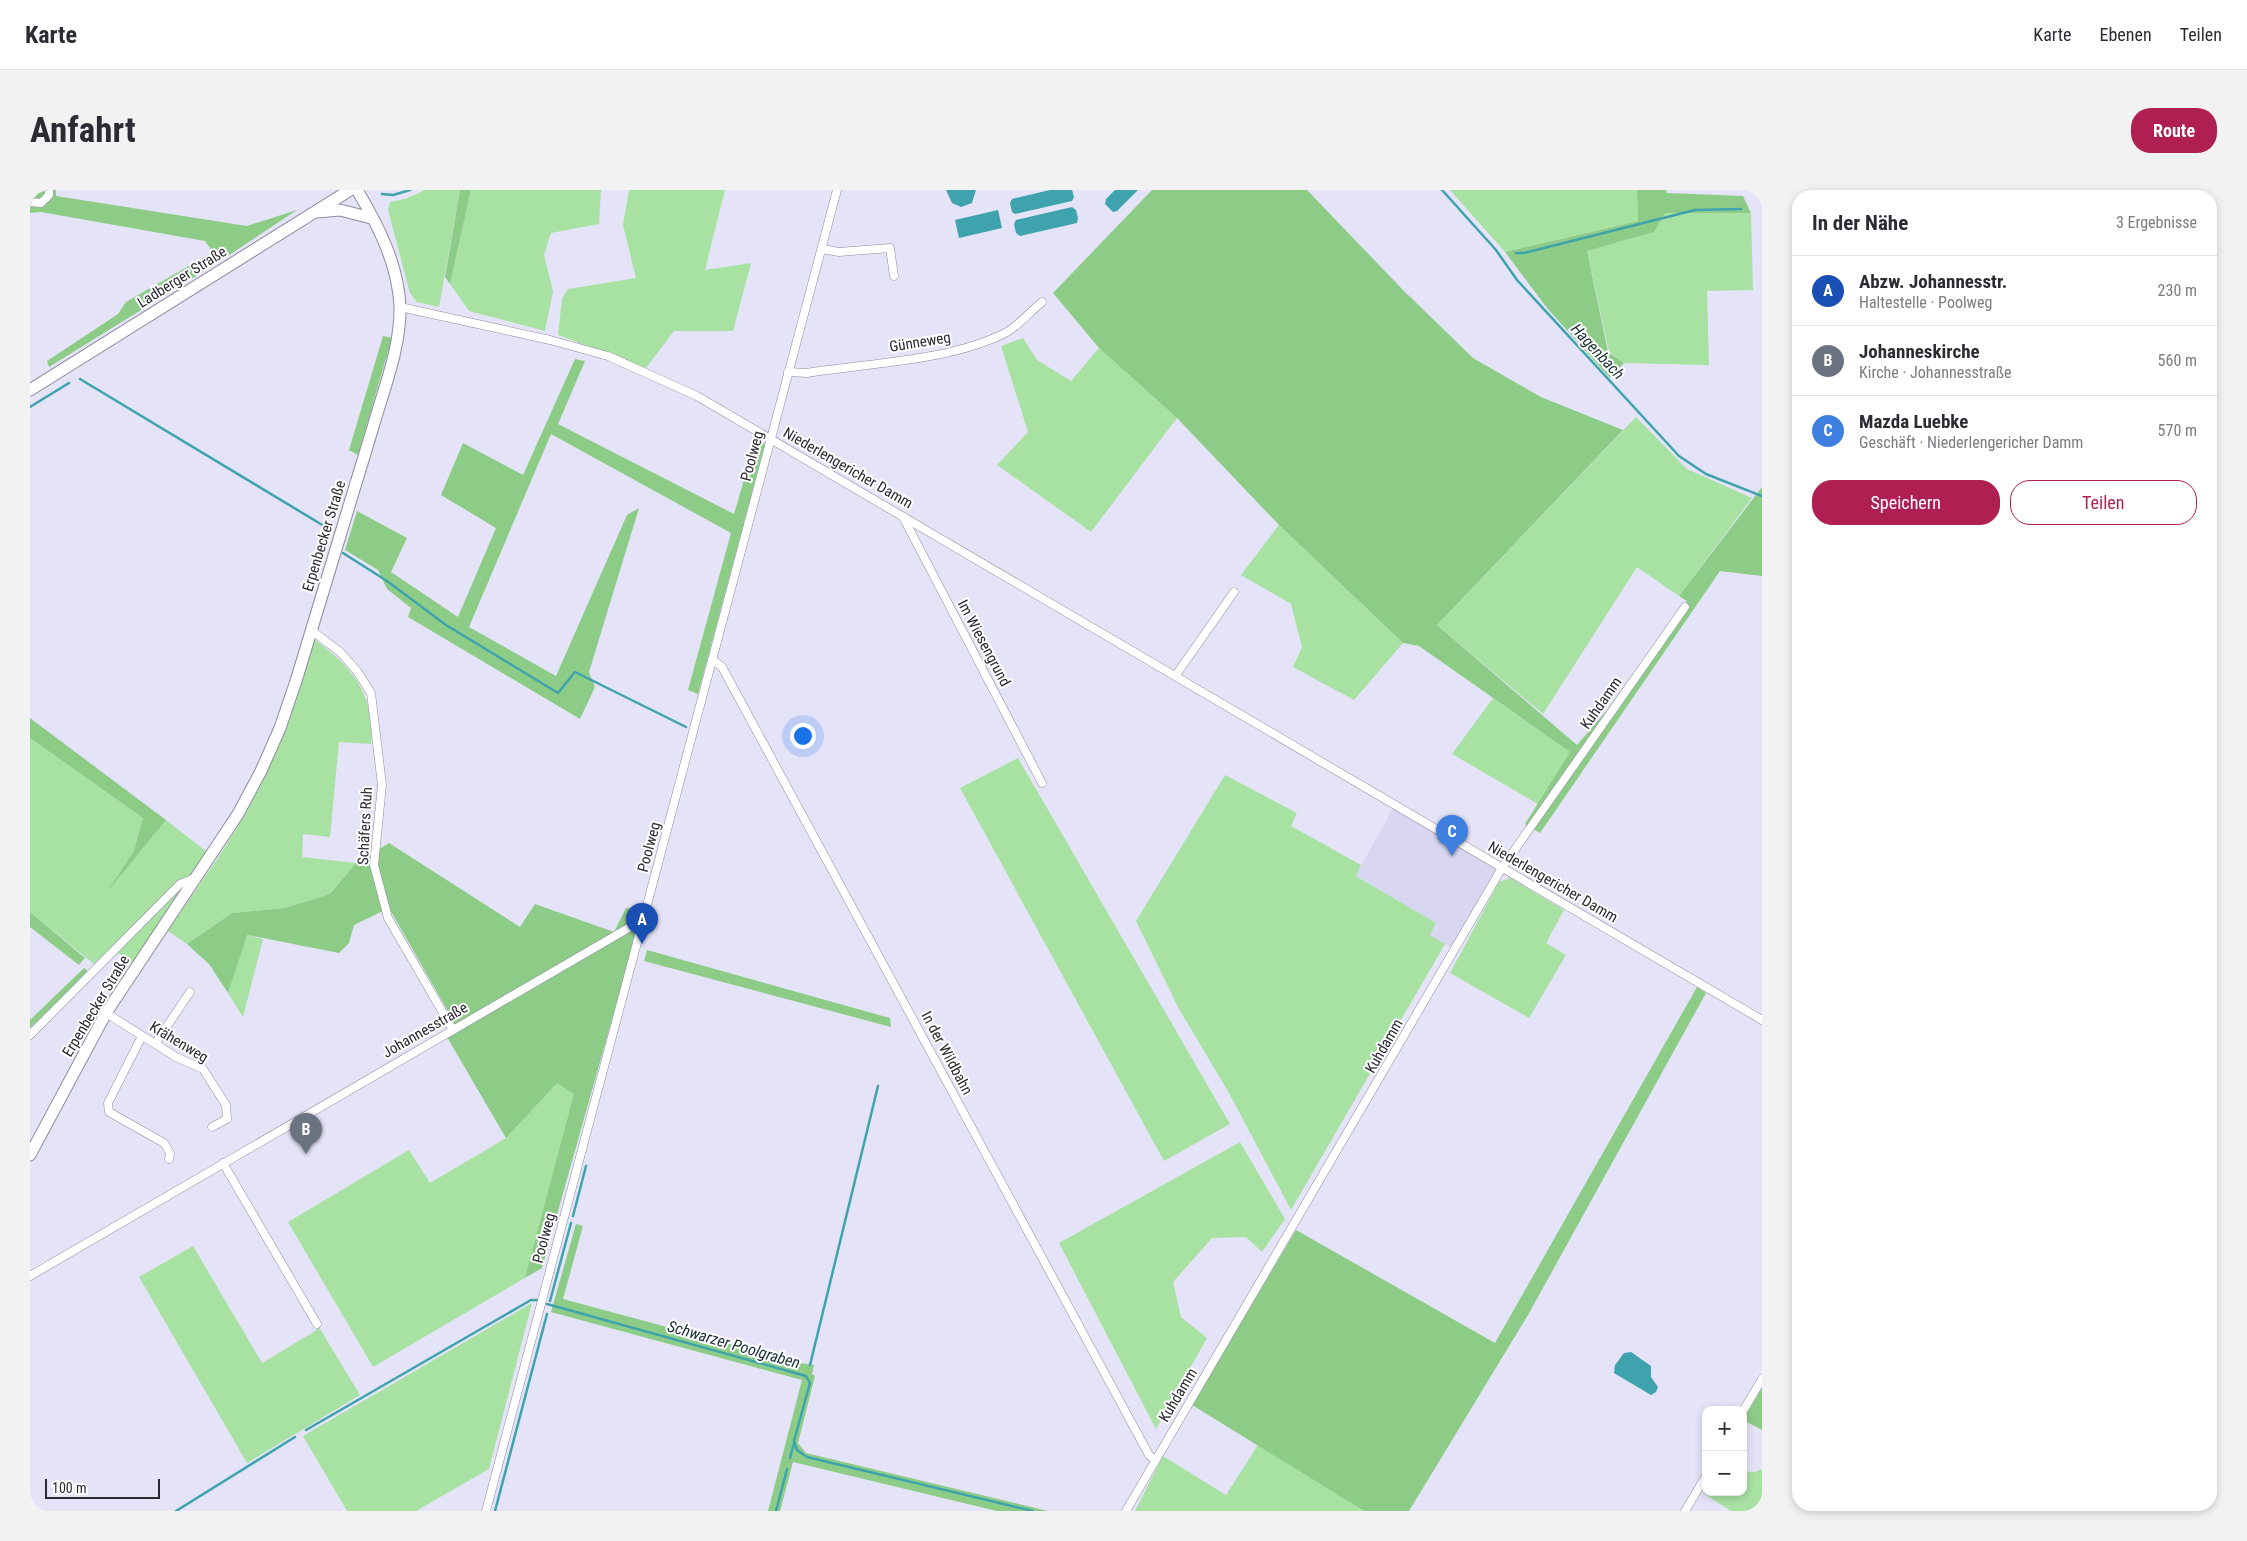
<!DOCTYPE html>
<html lang="de">
<head>
<meta charset="utf-8">
<style>
  :root { --surface:#fff; --page:#f2f2f3; --text:#2b2b33; --muted:#7c7c81; --line:#e1e1e2; --accent:#b01f51 }
  body { margin:0; font-family:"Roboto Condensed",sans-serif; background:var(--page); color:var(--text) }
  .controls { position:absolute; right:15px; bottom:15px; display:grid; overflow:hidden; border-radius:10px; box-shadow:0 2px 8px #0003 }
  .controls button { width:45px; height:45px; display:grid; place-items:center; padding:0; border:0; border-bottom:1px solid var(--line); background:var(--surface); color:var(--text); font:25px sans-serif }
  .scale { position:absolute; left:15px; bottom:12px; width:115px; box-sizing:border-box; padding-left:5px; border:2px solid #2b2a32; border-top:0; font-size:14px; line-height:18px; white-space:nowrap; color:#2b2a32; -webkit-text-stroke:4px #fff; paint-order:stroke }
  .you { position:absolute; left:772px; top:545px; width:18px; height:18px; margin:-12px; border:4px solid #fff; border-radius:50%; background:#1a73e8; box-shadow:0 0 0 8px #1a73e833 }
  .badge { display:grid; place-items:center; width:32px; height:32px; border-radius:50%; background:var(--accent); color:#fff; font-size:16px; font-weight:700 }
  .pin { position:absolute; translate:-50% -41px; filter:drop-shadow(0 1px 2px #0008) }
  .pin::after { content:''; position:absolute; top:26px; width:18px; height:15px; background:inherit; clip-path:polygon(0 0,100% 0,50% 100%) }
  .list { margin:0; padding:0; list-style:none }
  h2 { display:flex; justify-content:space-between; align-items:center; height:65px; margin:0; padding:0 20px; font-size:21px }
  h2 small { font-size:16px; font-weight:400; color:var(--muted) }
  .list li { display:grid; grid-template-columns:32px 1fr auto; gap:15px; align-items:center; box-sizing:border-box; height:70px; padding:0 20px; border-top:1px solid var(--line) }
  .list b { display:block; font-size:19px; white-space:nowrap }
  .list p { margin:0; font-size:16px; white-space:nowrap; color:var(--muted) }
  .list em { font-size:16px; font-style:normal; color:var(--muted) }
  .actions { display:flex; gap:10px; padding:15px 20px }
  .actions a { flex:1; padding:11px 0; border:1px solid var(--accent); border-radius:20px; text-align:center; font-size:18px; color:var(--accent) }
  .actions .main { background:var(--accent); color:#fff }
  .map { position:relative; flex:none; width:1732px; height:1321px; overflow:hidden; border-radius:20px }
  header { display:flex; align-items:center; gap:30px; box-sizing:border-box; height:70px; padding:0 25px; background:var(--surface); border-bottom:1px solid var(--line) }
  header strong { font-size:24px }
  nav { display:flex; gap:28px; margin-inline-start:auto; font-size:18px }
  .intro { display:flex; align-items:center; justify-content:space-between; box-sizing:border-box; height:120px; padding:0 30px }
  h1 { margin:0; font-size:35px }
  .button { padding:12px 22px; border-radius:20px; background:var(--accent); color:#fff; font-size:18px; font-weight:700 }
  main { display:flex; gap:30px; padding:0 30px }
  aside { flex:1; background:var(--surface); border-radius:20px; box-shadow:0 2px 8px #0003 }
  .map>svg:first-child { display:block }
</style>
</head>
<body>
<header>
<strong>Karte</strong>
<nav><a>Karte</a><a>Ebenen</a><a>Teilen</a></nav>
</header>
<div class="intro"><h1>Anfahrt</h1><a class="button">Route</a></div>
<main>
<div class="map">
<svg width="1732" height="1321" viewBox="0 0 1732 1321">
  <rect width="100%" height="100%" fill="#e5e3f8"/>
  <!-- built -->
  <path fill="#d8d6f1" d="M1363,618L1466,680L1423,759L1400,745L1406,734L1326,685Z"/>
  <!-- green -->
  <g fill="#a8e2a2">
    <path d="M395,0H430L409,117L387,112L380,103L358,20L360,12L375,9Z"/>
    <path d="M441,0H571L569,34L521,43L514,65L523,101L515,141L439,121L420,94Z"/>
    <path d="M599,0H695L675,80L721,73L703,141H644L616,178L528,145L532,109L538,99L606,88L593,35Z"/>
    <path d="M1420,0H1607L1608,31L1475,62Z"/>
    <path d="M1634,23H1721L1723,100L1677,101L1679,175L1594,173L1579,162L1557,61L1624,42Z"/>
    <path d="M993,148L1007,170L1041,191L1069,158L1147,228L1061,342L967,275L998,242L971,156Z"/>
    <path d="M1606,227L1657,279L1722,308L1649,406L1607,377L1513,524L1407,435Z"/>
    <path d="M1249,335L1373,453L1324,510L1263,477L1272,457L1261,414L1211,385Z"/>
    <path d="M284,449C324,479 344,503 341,554L309,552L300,647L273,644L272,667L326,673L300,704L255,718L202,723L157,754L138,741C163,703 191,666 214,626C245,572 266,509 284,449Z"/>
    <path d="M1463,508L1540,562L1508,614L1422,564Z"/>
    <path d="M0,548L113,628L104,661L81,697L136,630L177,662L163,683L149,691L64,774L0,722Z"/>
    <path d="M988,568L1200,934L1134,971L930,598Z"/>
    <path d="M1195,585L1267,623L1261,636L1331,675L1326,686L1406,733L1400,745L1415,754L1261,1020L1199,903L1149,819L1106,731Z"/>
    <path d="M1480,688L1534,720L1516,753L1536,765L1499,828L1420,783L1469,692Z"/>
    <path d="M156,697L102,774L87,762L151,698Z"/>
    <path d="M216,745L233,749L213,827L198,803Z"/>
    <path d="M527,892L545,904L495,1088L343,1177L258,1032L379,960L400,993L476,948Z"/>
    <path d="M1210,952L1255,1029L1232,1062L1216,1047L1182,1048L1143,1092L1151,1127L1177,1148L1126,1239L1029,1053Z"/>
    <path d="M163,1056L232,1173L287,1140L285,1135L287,1134L330,1205L217,1273L109,1087Z"/>
    <path d="M502,1113L459,1279L386,1321H317L273,1246Z"/>
    <path d="M1228,1255L1334,1321H1105L1133,1266L1196,1305Z"/>
    <path d="M1732,1279V1321H1701L1673,1303L1676,1298V1302H1713V1281L1725,1282Z"/>
  </g>
  <!-- forest -->
  <g fill="#8ccc86">
    <path d="M0,0H26V6L217,36L267,20L187,73L19,177L17,171L88,124L96,112L183,62L175,51L11,22L0,23Z"/>
    <path d="M430,0H441L420,94L415,87Z"/>
    <path d="M1122,0H1277L1373,100L1443,168L1511,207L1593,240L1407,435L1547,555L1577,520L1657,411L1649,406L1732,297V386L1690,381L1510,643L1495,634L1540,562L1389,456L1373,453L1249,335L1147,228L1069,158L1023,103Z"/>
    <path d="M1607,0H1636L1637,3L1713,6L1721,23H1635L1624,42L1557,61L1578,162L1594,173L1580,188L1517,118L1475,62L1608,31Z"/>
    <path d="M353,146L362,148L328,265L319,260Z"/>
    <path d="M545,169L555,171L528,234L704,324L726,249L735,254L668,504L658,500L701,343L521,244L439,437L526,486L597,325L609,318L559,482L565,497L550,529L378,427L381,418L357,399L348,380L315,360L327,321L377,348L361,382L428,427L466,338L411,305L433,253L493,285Z"/>
    <path d="M0,528L136,630L77,702L104,661L113,628L0,548Z"/>
    <path d="M359,653L490,737L505,714L584,742L596,718L613,719L512,1078L495,1088L544,904L527,893L476,948L417,847L423,830L359,718L324,735L319,753L309,763L217,745L198,803L179,774L157,754L202,723L255,718L300,704L326,673Z"/>
    <path d="M0,722L55,768L49,775L0,737Z"/>
    <path d="M617,760L860,828L861,837L614,771Z"/>
    <path d="M54,778L59,782L0,838V830Z"/>
    <path d="M1667,797L1676,803L1498,1125L1379,1321H1334L1162,1215L1266,1040L1465,1153Z"/>
    <path d="M546,1034L553,1036L533,1109L770,1173L784,1175L782,1184L785,1186L768,1253L776,1263L1018,1321H967L763,1272L750,1321H738L772,1190L521,1122Z"/>
    <path d="M1732,1198V1240L1713,1230Z"/>
  </g>
  <!-- water -->
  <g fill="#3ea3ad">
    <path d="M916,0H946L942,13L931,17L922,13Z"/>
    <path d="M1020,0H1042L1044,7L1042,11L985,24L982,22L980,13L982,9Z"/>
    <path d="M1085,0H1108L1087,21L1083,22L1075,14L1076,9Z"/>
    <path d="M1042,17L1046,20L1048,28L1047,33L990,46L986,43L984,34L986,30Z"/>
    <path d="M968,20L972,38L929,48L925,30Z"/>
    <path d="M1601,1162L1621,1176V1187L1628,1197L1626,1202L1621,1205L1584,1183L1585,1175L1594,1163Z"/>
  </g>
  <g fill="none" stroke-linecap="round" stroke-linejoin="round">
    <!-- stream -->
    <g stroke="#3ea3ad" stroke-width="2.5">
      <path d="M1412,0L1466,60L1487,90L1649,266L1676,284L1732,306"/>
      <path d="M352,4L363,5L380,0"/>
      <path d="M1486,63H1494L1665,20L1711,19"/>
      <path d="M50,189L299,339"/>
      <path d="M0,217L39,193"/>
      <path d="M313,363L357,391L416,435L528,503L545,482L656,537"/>
      <path d="M543,1026L556,976"/>
      <path d="M520,1111L541,1033"/>
      <path d="M517,1114L776,1186L780,1193L764,1251L767,1260L777,1267L1003,1321"/>
      <path d="M780,1175L848,896"/>
      <path d="M276,1240L501,1110H508"/>
      <path d="M760,1268L764,1253"/>
      <path d="M146,1321L265,1247"/>
      <path d="M465,1321L517,1124"/>
      <path d="M746,1321L757,1279"/>
    </g>
    <defs>
      <g id="minor">
        <path d="M0,12L11,13L19,5V0"/>
        <path d="M792,59L809,62L860,58L864,86"/>
        <path d="M370,117L520,150L578,166L667,206L1732,830"/>
        <path d="M758,182L777,183C839,173 922,171 977,142C989,135 1001,121 1012,112"/>
        <path d="M873,327L1012,593"/>
        <path d="M281,440L310,462L327,481L341,503L352,595L344,675L358,728L423,840"/>
        <path d="M683,470L692,477L1119,1265L1125,1270"/>
        <path d="M1146,485L1204,402"/>
        <path d="M76,823L146,867L173,879L196,915L197,929L182,937"/>
        <path d="M0,845L150,694L165,688"/>
        <path d="M112,846L78,913L79,922L134,953L140,963L139,969"/>
        <path d="M125,854L160,802"/>
        <path d="M193,973L287,1134"/>
        <path d="M0,1086L602,736L613,734"/>
        <path d="M1713,1221L1732,1189"/>
        <path d="M456,1321L807,0"/>
        <path d="M1096,1321L1472,678L1655,417"/>
        <path d="M1655,1321L1676,1286"/>
      </g>
      <g id="secondary">
        <path d="M287,22L310,20L341,28"/>
        <path d="M0,200L320,0"/>
        <path d="M0,965L76,823L208,624L231,581L250,538L266,491C291,406 318,322 343,237C354,198 371,157 370,116C368,74 348,35 327,0"/>
      </g>
    </defs>
    <!-- minor casing -->
    <use href="#minor" stroke="#8d8b9e" stroke-width="9"/>
    <!-- secondary casing -->
    <use href="#secondary" stroke="#8d8b9e" stroke-width="13"/>
    <!-- minor -->
    <use href="#minor" stroke="#fff" stroke-width="8"/>
    <!-- secondary -->
    <use href="#secondary" stroke="#fff" stroke-width="11"/>
  </g>
  <g text-anchor="middle" stroke-width="4" stroke-linejoin="round" paint-order="stroke">
    <!-- street labels -->
    <g font-size="15" fill="#2b2a32" stroke="#fff">
      <text transform="translate(152 87) rotate(-32)" y="5">Ladberger Straße</text>
      <text transform="translate(890 152) rotate(-9)" y="5">Günneweg</text>
      <text transform="translate(722 266) rotate(-75)" y="5">Poolweg</text>
      <text transform="translate(818 278) rotate(30)" y="5">Niederlengericher Damm</text>
      <text transform="translate(294 346) rotate(-73)" y="5">Erpenbecker Straße</text>
      <text transform="translate(954 453) rotate(62)" y="5">Im Wiesengrund</text>
      <text transform="translate(1571 513) rotate(-55)" y="5">Kuhdamm</text>
      <text transform="translate(335 636) rotate(-87)" y="5">Schäfers Ruh</text>
      <text transform="translate(619 657) rotate(-75)" y="5">Poolweg</text>
      <text transform="translate(1523 692) rotate(30)" y="5">Niederlengericher Damm</text>
      <text transform="translate(66 816) rotate(-59)" y="5">Erpenbecker Straße</text>
      <text transform="translate(395 840) rotate(-30)" y="5">Johannesstraße</text>
      <text transform="translate(149 852) rotate(31)" y="5">Krähenweg</text>
      <text transform="translate(1354 856) rotate(-60)" y="5">Kuhdamm</text>
      <text transform="translate(917 863) rotate(62)" y="5">In der Wildbahn</text>
      <text transform="translate(514 1048) rotate(-75)" y="5">Poolweg</text>
      <text transform="translate(1148 1205) rotate(-59)" y="5">Kuhdamm</text>
    </g>
    <!-- water labels -->
    <g font-size="16" font-style="italic" fill="#182f32" stroke="#fff">
      <text transform="translate(1568 161) rotate(47)" y="6">Hagenbach</text>
      <text transform="translate(704 1154) rotate(16)" y="6">Schwarzer Poolgraben</text>
    </g>
  </g>
</svg>
<div class="controls">
<button>+</button>
<button>−</button>
</div>
<div class="scale">100 m</div>
<div class="you"></div>
<div class="pin badge" style="left:612px;top:754px;background:#1a4fb4">A</div>
<div class="pin badge" style="left:276px;top:964px;background:#6b7280">B</div>
<div class="pin badge" style="left:1422px;top:666px;background:#3f7fe0">C</div>
</div>
<aside>
<h2>In der Nähe<small>3 Ergebnisse</small></h2>
<ul class="list">
<li><span class="badge" style="background:#1a4fb4">A</span><div><b>Abzw. Johannesstr.</b><p>Haltestelle · Poolweg</p></div><em>230 m</em></li>
<li><span class="badge" style="background:#6b7280">B</span><div><b>Johanneskirche</b><p>Kirche · Johannesstraße</p></div><em>560 m</em></li>
<li><span class="badge" style="background:#3f7fe0">C</span><div><b>Mazda Luebke</b><p>Geschäft · Niederlengericher Damm</p></div><em>570 m</em></li>
</ul>
<div class="actions"><a class="main">Speichern</a><a>Teilen</a></div>
</aside>
</main>
</body>
</html>
